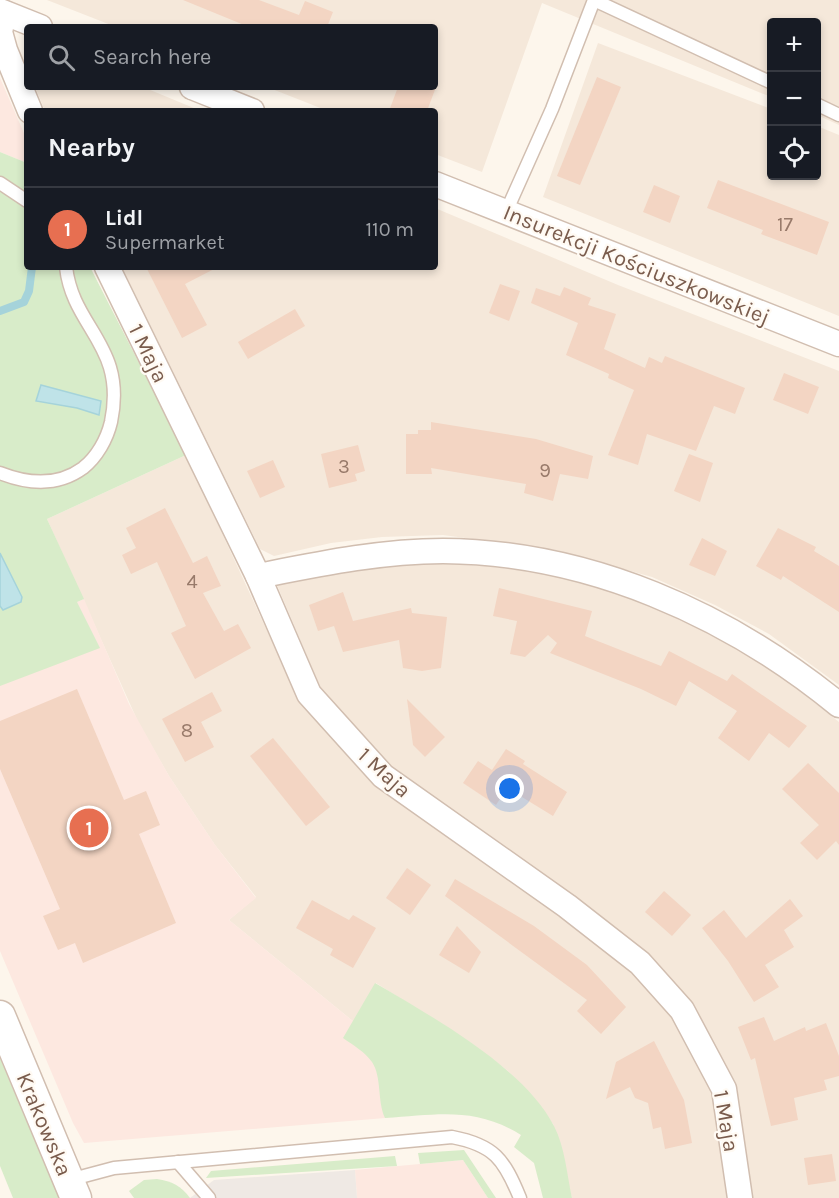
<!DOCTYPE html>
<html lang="en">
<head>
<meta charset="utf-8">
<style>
  :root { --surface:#171b24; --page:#20242c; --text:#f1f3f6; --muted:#9ea1a6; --line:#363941; --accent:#e76f51 }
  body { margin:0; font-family:Karla,sans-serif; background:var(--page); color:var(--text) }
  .controls { position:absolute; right:18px; top:18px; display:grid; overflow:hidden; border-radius:6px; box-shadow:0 3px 9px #0003 }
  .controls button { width:54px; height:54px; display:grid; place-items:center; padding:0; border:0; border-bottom:2px solid var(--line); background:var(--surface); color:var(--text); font:30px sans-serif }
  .you { position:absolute; left:510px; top:789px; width:21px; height:21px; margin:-15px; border:4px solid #fff; border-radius:50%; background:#1a73e8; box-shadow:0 0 0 9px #1a73e833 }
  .badge { display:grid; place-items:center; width:39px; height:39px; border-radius:50%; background:var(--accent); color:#fff; font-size:20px; font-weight:700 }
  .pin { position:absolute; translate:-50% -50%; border:3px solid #fff; box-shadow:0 2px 6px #0006 }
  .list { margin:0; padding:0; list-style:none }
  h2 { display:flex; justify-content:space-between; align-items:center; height:78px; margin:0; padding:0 24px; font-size:26px }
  h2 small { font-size:20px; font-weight:400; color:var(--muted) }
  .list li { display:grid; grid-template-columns:39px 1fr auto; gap:18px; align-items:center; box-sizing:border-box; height:84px; padding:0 24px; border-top:2px solid var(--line) }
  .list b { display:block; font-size:22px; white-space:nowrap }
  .list p { margin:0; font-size:20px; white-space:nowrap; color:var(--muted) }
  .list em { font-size:20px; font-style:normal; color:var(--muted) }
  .icon { flex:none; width:33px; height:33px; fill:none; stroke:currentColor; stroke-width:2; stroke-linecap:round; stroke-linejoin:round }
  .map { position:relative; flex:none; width:839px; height:1198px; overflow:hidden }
  .search { position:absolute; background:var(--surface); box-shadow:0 3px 9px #0003; left:24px; top:24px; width:414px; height:66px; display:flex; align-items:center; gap:15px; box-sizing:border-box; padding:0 21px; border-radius:6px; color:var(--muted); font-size:22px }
  .panel { position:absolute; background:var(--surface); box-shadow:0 3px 9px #0003; left:24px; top:108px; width:414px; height:162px; border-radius:6px }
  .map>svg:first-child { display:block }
</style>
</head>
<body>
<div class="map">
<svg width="839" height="1198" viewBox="0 0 839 1198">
  <rect width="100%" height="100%" fill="#fdf6ec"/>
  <!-- residential -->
  <g fill="#f5e8da">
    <path d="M47,0H839V125L817,115L816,22H772L771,97L542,3L482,172L435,154V111H328L267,87H435V27H116Z"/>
    <path d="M598,43L771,109L772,176H816L817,126L839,135V316L543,197Z"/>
    <path d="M35,87H143L201,111H45Z"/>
    <path d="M435,208L618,285L839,371V685L769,634L715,605L652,577L556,550L443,535L382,537L331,543L274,556L260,549L122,267H435Z"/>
    <path d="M186,455L299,700L428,820L630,967L679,1024L711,1083L729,1198H572L553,1124L508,1071L471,1043L376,983L354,1022L229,920L256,897L215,845L169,776L139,724L47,519Z"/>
    <path d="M416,563L486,566L555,575L614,590L688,622L759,659L839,722V1198H752L737,1087L690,1000L650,955L571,894L390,767L321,689L277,585L350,570Z"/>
  </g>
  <!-- commercial -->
  <g fill="#fde8e0">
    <path d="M0,78L27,140V163L0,152Z"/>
    <path d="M84,599L129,704L169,776L215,845L256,898L229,920L354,1022L375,983L471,1043L508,1071L524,1089L385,1118L84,1143L73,1123L0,951V634Z"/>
    <path d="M463,1160L488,1198H357L355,1170Z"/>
  </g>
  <!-- industrial -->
  <path fill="#efe9e4" d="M355,1170L357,1198H190L214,1180Z"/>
  <!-- green -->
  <g fill="#d8ecc9">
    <path d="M0,152L27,163V267H90L186,455L47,519L84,599L77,602L100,648L0,686Z"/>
    <path d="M375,983C431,1016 524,1067 554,1126C565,1147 567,1175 572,1198H543L534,1163L514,1147L521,1135C474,1106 437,1115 385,1118C377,1101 382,1077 372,1062C365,1052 353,1045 343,1038Z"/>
    <path d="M0,1058L59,1198H13L0,1166Z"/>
    <path d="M464,1150L496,1198H488L463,1160L420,1164L418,1153Z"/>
    <path d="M395,1156L397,1166L206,1178L211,1171Z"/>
    <path d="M157,1179C172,1181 181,1186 190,1198H134L129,1191L144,1180Z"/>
  </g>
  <!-- water -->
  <g fill="#bfe3e8" stroke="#a5d3da" stroke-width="1.5">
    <path d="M41,385L101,401L99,415L77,408L36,401Z"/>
    <path d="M0,553L22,597L21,602L3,610L0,606Z"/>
  </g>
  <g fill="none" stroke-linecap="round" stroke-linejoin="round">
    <!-- stream -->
    <path stroke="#a5d3da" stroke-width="8" d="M0,311L24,302L29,291L32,267"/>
  </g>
  <!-- building -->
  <g fill="#f3d5c3">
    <path d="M183,0H259L299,15L305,1L333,12L327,27H249Z"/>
    <path d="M597,77L621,87L580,185L557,176Z"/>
    <path d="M398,87H436L427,111H389Z"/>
    <path d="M718,180L829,222L817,255L761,234L763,230L707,208Z"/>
    <path d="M654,185L680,196L670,223L643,212Z"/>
    <path d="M146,267H218L185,284L207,325L182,338Z"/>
    <path d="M500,284L520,291L509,321L489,313Z"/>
    <path d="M564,287L591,298L588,305L616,314L604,349L645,368L649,357L662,363L665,356L745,388L735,414L714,406L696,451L647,434L638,465L608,455L634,390L608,378L609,374L566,355L578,323L531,303L536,288L560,296Z"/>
    <path d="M295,309L305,326L248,359L238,342Z"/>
    <path d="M784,373L819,387L808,414L773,400Z"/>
    <path d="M431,422L536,439L593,456L588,479L560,474L553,501L524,493L526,484L431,468L432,474H406V434H418V430H431Z"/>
    <path d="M358,445L365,471L355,474L357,481L329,488L321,454Z"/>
    <path d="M689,454L713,463L700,502L674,491Z"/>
    <path d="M273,460L285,487L260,498L247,471Z"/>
    <path d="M165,508L193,563L207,556L221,586L203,593L224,631L238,624L251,648L195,679L171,633L186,626L157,562L131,574L122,555L136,548L126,528Z"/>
    <path d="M778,528L816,547L814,551L839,566V612L783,576L781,580L756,566Z"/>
    <path d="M702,538L727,551L715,576L689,565Z"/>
    <path d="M499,588L592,611L585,636L661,666L669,651L727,681L732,674L807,726L789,748L769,733L749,761L718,738L737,711L689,681L676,706L641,689L550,653L557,643L548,635L525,657L510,654L517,621L493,616Z"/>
    <path d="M343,592L353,621L411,608L412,613L447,617L441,668L422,671L403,668L399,640L343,652L334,626L318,631L309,605Z"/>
    <path d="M77,689L124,800L146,791L160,825L139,834L176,923L83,963L75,943L58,950L43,916L60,909L0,769V721Z"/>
    <path d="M212,692L222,711L201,722L214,747L185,762L162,719Z"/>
    <path d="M407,699L445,737L425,757L413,745Z"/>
    <path d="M273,738L330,807L306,826L250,756Z"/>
    <path d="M506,749L525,761L523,764L567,792L553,816L507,788L496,805L463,783L478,761L492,770Z"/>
    <path d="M808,763L839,793V845L836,841L817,860L800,843L819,825L782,789Z"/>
    <path d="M407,868L431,885L410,915L386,898Z"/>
    <path d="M455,879L534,926L587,965L626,1007L601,1034L577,1011L587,1000L445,896Z"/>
    <path d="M664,891L691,915L672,936L645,912Z"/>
    <path d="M790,899L803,916L784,930L794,947L765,965L779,987L754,1002L728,961L702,928L724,910L746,938Z"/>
    <path d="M312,900L349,920L353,915L376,928L353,968L330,955L333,949L296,928Z"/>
    <path d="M457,926L481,952L469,973L439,955Z"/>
    <path d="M764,1017L774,1041L805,1027L806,1031L826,1023L839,1056V1076L824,1080L827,1090L794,1098L798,1120L771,1126L755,1058L751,1060L738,1027Z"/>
    <path d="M654,1041L684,1100L692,1143L665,1149L661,1127L653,1129L648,1103L635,1098L630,1087L606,1099L616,1062Z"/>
    <path d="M832,1154L836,1181L808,1185L804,1158Z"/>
  </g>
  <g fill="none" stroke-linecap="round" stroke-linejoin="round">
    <defs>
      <g id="service">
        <path d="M816,104L839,115"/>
        <path d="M0,183L27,201"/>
        <path d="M506,212L552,109L594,0L772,83"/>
        <path d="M0,473C28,484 57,487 83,468C97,457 107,439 111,422C127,345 73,329 66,267"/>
        <path d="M178,1162L209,1198"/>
        <path d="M69,1180L114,1168L452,1137C494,1145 504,1159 520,1198"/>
      </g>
      <g id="minor">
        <path d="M0,11L40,27"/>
        <path d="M4,13L0,32L5,50L30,111"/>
        <path d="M192,87L252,111"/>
        <path d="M435,184L839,344"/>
        <path d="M107,267L258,576L309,694L383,776L567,906L640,963L682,1010L724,1089L740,1198"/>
        <path d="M258,576C319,564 381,551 443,551C588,552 728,614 839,705"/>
      </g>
      <path id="tertiary" d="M0,1016L76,1198"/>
    </defs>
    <!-- service casing -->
    <use href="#service" stroke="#d1beb0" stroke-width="15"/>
    <!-- minor casing -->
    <use href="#minor" stroke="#d1beb0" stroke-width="27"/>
    <!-- tertiary casing -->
    <use href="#tertiary" stroke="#d1beb0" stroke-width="33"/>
    <!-- service -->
    <use href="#service" stroke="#fff" stroke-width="12"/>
    <!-- minor -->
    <use href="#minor" stroke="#fff" stroke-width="24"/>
    <!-- tertiary -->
    <use href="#tertiary" stroke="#fff" stroke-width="30"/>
  </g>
  <g text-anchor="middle" stroke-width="4.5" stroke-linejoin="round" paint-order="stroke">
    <!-- number labels -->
    <g font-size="20" fill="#987a6a">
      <text x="785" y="231">17</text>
      <text x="344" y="473">3</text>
      <text x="545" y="477">9</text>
      <text x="192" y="588">4</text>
      <text x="187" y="737">8</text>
    </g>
    <!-- street labels -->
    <g font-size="22" fill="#7a5c4d" stroke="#fffaf3">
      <text transform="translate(637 264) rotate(22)" y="8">Insurekcji Kościuszkowskiej</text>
      <text transform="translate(149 353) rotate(64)" y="8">1 Maja</text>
      <text transform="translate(385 772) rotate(42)" y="8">1 Maja</text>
      <text transform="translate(727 1121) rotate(80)" y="8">1 Maja</text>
      <text transform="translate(45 1124) rotate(67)" y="8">Krakowska</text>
    </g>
  </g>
</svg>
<div class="controls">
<button>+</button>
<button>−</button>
<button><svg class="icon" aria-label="locate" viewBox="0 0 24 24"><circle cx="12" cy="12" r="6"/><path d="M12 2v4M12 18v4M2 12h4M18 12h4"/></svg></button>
</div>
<div class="you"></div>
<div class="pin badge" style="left:89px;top:828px">1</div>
<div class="search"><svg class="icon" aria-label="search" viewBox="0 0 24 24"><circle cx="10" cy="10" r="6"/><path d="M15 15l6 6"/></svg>Search here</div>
<section class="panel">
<h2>Nearby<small></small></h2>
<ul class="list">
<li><span class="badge">1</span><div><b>Lidl</b><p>Supermarket</p></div><em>110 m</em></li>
</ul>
</section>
</div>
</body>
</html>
